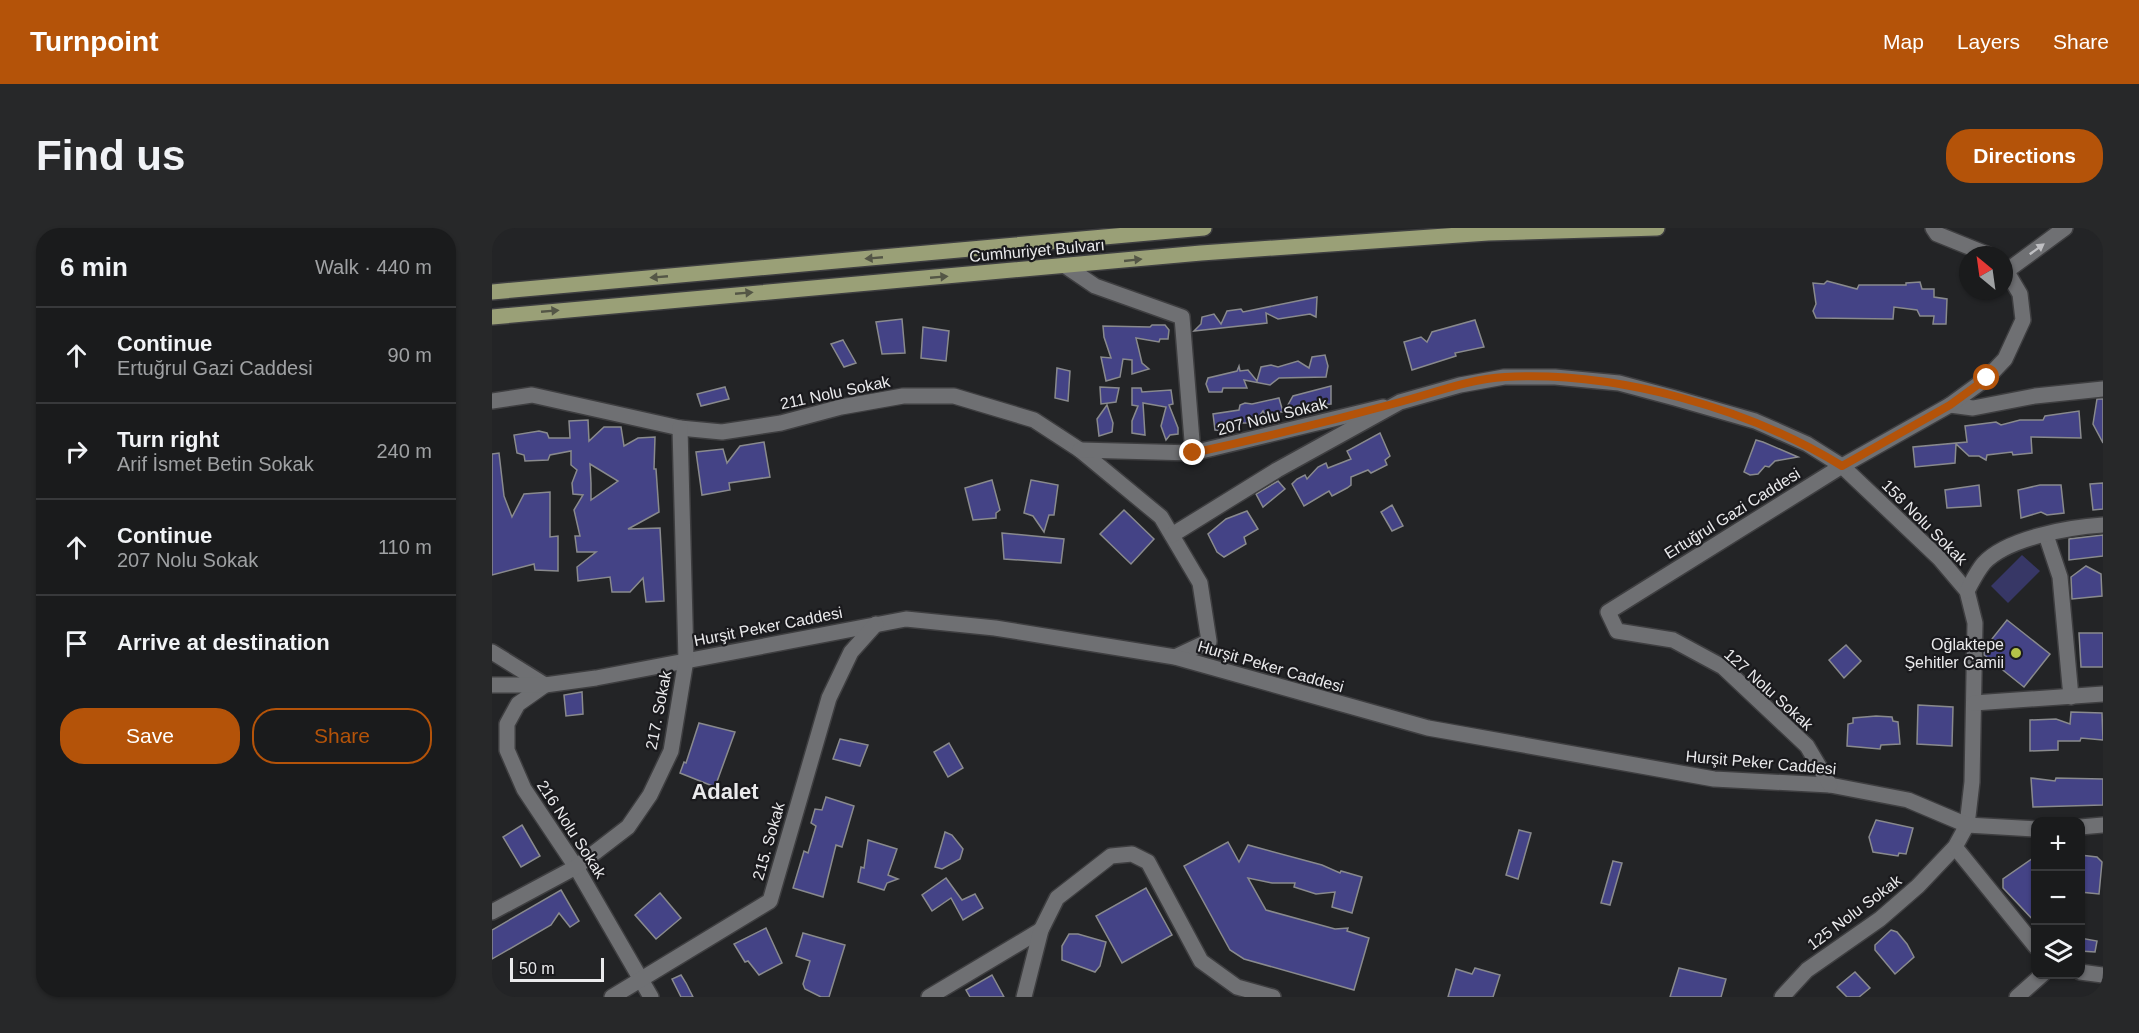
<!DOCTYPE html>
<html lang="en">
<head>
<meta charset="utf-8">
<style>
  :root { --surface:#1a1b1c; --page:#272829; --text:#f1f3f6; --muted:#9fa1a3; --line:#38393b; --accent:#b45309 }
  body { margin:0; font-family:Helvetica,sans-serif; background:var(--page); color:var(--text) }
  .controls { position:absolute; right:18px; bottom:18px; display:grid; overflow:hidden; border-radius:12px; box-shadow:0 2px 4px #0004 }
  .controls button { width:54px; height:54px; display:grid; place-items:center; padding:0; border:0; border-bottom:2px solid var(--line); background:var(--surface); color:var(--text); font:30px sans-serif }
  .compass { position:absolute; left:1467px; top:18px; width:54px; height:54px; border-radius:50%; background:var(--surface); box-shadow:0 2px 4px #0004; rotate:331deg }
  .scale { position:absolute; left:18px; bottom:15px; width:94px; box-sizing:border-box; padding-left:6px; border:3px solid #eaeaec; border-top:0; font-size:16px; line-height:21px; white-space:nowrap; color:#eaeaec; -webkit-text-stroke:4px #1a1a1d; paint-order:stroke }
  .stop { position:absolute; width:18px; height:18px; margin:-14px; border:4px solid #b45309; border-radius:50%; background:#fff }
  .stop.end { background:#b45309; border-color:#fff; box-shadow:0 2px 6px #0008 }
  .list { margin:0; padding:0; list-style:none }
  h2 { display:flex; justify-content:space-between; align-items:center; height:78px; margin:0; padding:0 24px; font-size:26px }
  h2 small { font-size:20px; font-weight:400; color:var(--muted) }
  .list li { display:grid; grid-template-columns:39px 1fr auto; gap:18px; align-items:center; box-sizing:border-box; height:96px; padding:0 24px; border-top:2px solid var(--line) }
  .list b { display:block; font-size:22px; white-space:nowrap }
  .list p { margin:0; font-size:20px; white-space:nowrap; color:var(--muted) }
  .list em { font-size:20px; font-style:normal; color:var(--muted) }
  .actions { display:flex; gap:12px; padding:18px 24px }
  .actions a { flex:1; padding:14px 0; border:2px solid var(--accent); border-radius:24px; text-align:center; font-size:21px; color:var(--accent) }
  .actions .main { background:var(--accent); color:#fff }
  .icon { flex:none; width:33px; height:33px; fill:none; stroke:currentColor; stroke-width:2; stroke-linecap:round; stroke-linejoin:round }
  .map { position:relative; flex:none; width:1611px; height:769px; overflow:hidden; border-radius:24px }
  header { display:flex; align-items:center; gap:36px; box-sizing:border-box; height:84px; padding:0 30px; background:var(--accent); color:#fff }
  header strong { font-size:28px }
  nav { display:flex; gap:33px; margin-inline-start:auto; font-size:21px }
  .intro { display:flex; align-items:center; justify-content:space-between; box-sizing:border-box; height:144px; padding:0 36px }
  h1 { margin:0; font-size:42px }
  .button { padding:15px 27px; border-radius:24px; background:var(--accent); color:#fff; font-size:21px; font-weight:700 }
  main { display:flex; gap:36px; padding:0 36px }
  aside { flex:1; background:var(--surface); border-radius:24px; box-shadow:0 2px 4px #0004 }
  .map>svg:first-child { display:block }
</style>
</head>
<body>
<header>
<strong>Turnpoint</strong>
<nav><a>Map</a><a>Layers</a><a>Share</a></nav>
</header>
<div class="intro"><h1>Find us</h1><a class="button">Directions</a></div>
<main>
<aside>
<h2>6 min<small>Walk · 440 m</small></h2>
<ul class="list">
<li><svg class="icon" aria-label="ahead" viewBox="0 0 24 24"><path d="M12 20V5M6 11l6-6 6 6"/></svg><div><b>Continue</b><p>Ertuğrul Gazi Caddesi</p></div><em>90 m</em></li>
<li><svg class="icon" aria-label="right" viewBox="0 0 24 24"><path d="M7 20v-9h11M14 6l5 5-5 5"/></svg><div><b>Turn right</b><p>Arif İsmet Betin Sokak</p></div><em>240 m</em></li>
<li><svg class="icon" aria-label="ahead" viewBox="0 0 24 24"><path d="M12 20V5M6 11l6-6 6 6"/></svg><div><b>Continue</b><p>207 Nolu Sokak</p></div><em>110 m</em></li>
<li><svg class="icon" aria-label="arrive" viewBox="0 0 24 24"><path d="M6 21V4h12l-3 4 3 4H6"/></svg><div><b>Arrive at destination</b></div></li>
</ul>
<div class="actions"><a class="main">Save</a><a>Share</a></div>
</aside>
<div class="map">
<svg width="1611" height="769" viewBox="0 0 1611 769">
  <rect width="100%" height="100%" fill="#232426"/>
  <!-- green -->
  <path fill="#373766" d="M1530,327L1548,343L1516,375L1499,358Z"/>
  <!-- building -->
  <g fill="#444386" stroke="#898a8d" stroke-width="1.5" fill-rule="evenodd">
    <path d="M1335,53L1365,61L1367,57H1414V55L1428,54L1430,61H1442V69L1455,71L1454,96H1441L1442,88H1428L1425,82L1402,79L1401,91L1324,90L1321,83L1324,76L1321,55L1332,56Z"/>
    <path d="M825,69L824,89L818,86L786,91L774,85L775,95L702,103L709,96L710,89L722,86L729,96L735,83L749,81L751,84Z"/>
    <path d="M410,91L413,125L390,126L384,94Z"/>
    <path d="M983,92L992,119L963,125L964,128L920,142L912,114L929,109L935,114L940,104Z"/>
    <path d="M660,97H673L677,102L676,111H668L667,114L644,110L650,135L657,141L640,146V132L631,131L628,149L614,153L609,129L619,130L612,109L611,98L658,99Z"/>
    <path d="M431,99L457,103L454,133L429,130Z"/>
    <path d="M351,112L364,135L352,139L339,116Z"/>
    <path d="M833,127L836,138L834,149L787,150L778,157L752,152L755,160H731L730,164H717L714,156L716,150L745,143L747,138L748,143L756,142L765,153L769,139L779,137L786,139L806,133L817,140L820,129Z"/>
    <path d="M565,140L578,143L576,173L563,170Z"/>
    <path d="M839,158V176L817,177L804,184H792L801,168Z"/>
    <path d="M233,159L237,171L209,178L205,166Z"/>
    <path d="M608,159L627,160L624,174L609,176Z"/>
    <path d="M640,160H649L650,164L679,162L681,176L677,177L686,200V206L678,207L674,212L669,198L674,179L651,175L653,207L640,205V193L646,178L640,177Z"/>
    <path d="M787,170L791,184H787L788,188L775,191L771,183L762,195H742L734,203L723,202L721,186L747,182L748,177L753,175L760,176Z"/>
    <path d="M1605,171H1611V215L1601,196Z"/>
    <path d="M615,177L621,195L620,204L607,208L605,191Z"/>
    <path d="M1587,183L1589,210L1539,209L1540,225L1521,227L1520,224L1495,227L1494,232L1487,228H1477L1464,216L1463,235L1423,239L1421,219L1475,214L1473,198L1504,194L1509,197L1528,192H1551L1553,188Z"/>
    <path d="M96,192L97,213L112,199H129L132,218L146,210L163,209L162,241H164L167,284L136,301L168,300L172,373L154,374L151,350L138,364H120L118,349L86,353L85,339L104,324H85L83,308H88L82,282L91,267L81,266L80,255L85,242L79,237V223L58,227L56,232L33,233L32,227L25,225L22,207L47,203L55,205L57,210H78L77,193ZM98,236L126,253L99,272V255Z"/>
    <path d="M888,205L898,228L893,232L895,237L879,245L876,242L859,249V257L855,260L840,268L837,263L812,278L800,256L805,251L813,247L815,251L826,239L834,235L836,240L859,231L855,223Z"/>
    <path d="M1264,212L1271,214L1306,229L1283,233L1277,239L1273,238L1266,246L1258,247L1252,244Z"/>
    <path d="M272,214L278,249L237,255L238,262L210,267L204,224L231,221L235,235L248,218Z"/>
    <path d="M7,225L12,268L20,289L32,266L58,264V309L66,308V343L43,342L42,336L0,347V226Z"/>
    <path d="M500,252L508,282L504,285V290L481,292L473,260Z"/>
    <path d="M539,252L566,257L562,287H557L552,304L541,288L532,285Z"/>
    <path d="M786,253L793,261L771,279L764,266Z"/>
    <path d="M1611,255V281L1601,282L1598,256Z"/>
    <path d="M1487,257L1489,278L1455,280L1453,262Z"/>
    <path d="M1548,257H1569L1572,285L1555,287L1549,284L1529,290L1526,262Z"/>
    <path d="M900,277L911,298L900,303L889,284Z"/>
    <path d="M632,282L662,311L639,336L608,306Z"/>
    <path d="M755,283L766,301L752,309L754,316L732,329L725,324L716,306L734,291Z"/>
    <path d="M510,305L572,311L569,335L512,331Z"/>
    <path d="M1611,307V328L1577,332V311Z"/>
    <path d="M1594,338L1609,346L1610,368L1580,371L1579,349Z"/>
    <path d="M1515,392L1558,426L1532,459L1492,427V421Z"/>
    <path d="M1587,405H1611V439H1589Z"/>
    <path d="M1354,417L1369,433L1352,450L1337,432Z"/>
    <path d="M90,464L91,486L74,488L72,467Z"/>
    <path d="M1426,477L1461,479L1460,518L1425,516Z"/>
    <path d="M1579,484L1610,485L1611,512L1589,510L1588,513H1566V522L1538,523V492L1564,491L1578,496Z"/>
    <path d="M1384,488L1400,489L1401,493L1406,494L1408,516L1389,517L1388,521L1355,518L1356,496L1361,495V490Z"/>
    <path d="M207,495L243,504L223,559L188,545L192,534L194,535Z"/>
    <path d="M348,511L376,517L368,538L341,531Z"/>
    <path d="M457,515L471,540L456,549L442,524Z"/>
    <path d="M1539,550L1563,553L1564,550L1611,551V577L1541,579Z"/>
    <path d="M334,569L362,578L350,619L344,617L331,669L301,660L312,623L316,625L324,598L319,595L323,581L330,582Z"/>
    <path d="M1384,592L1421,600L1414,626L1407,625L1406,628L1381,624L1377,609Z"/>
    <path d="M30,597L48,628L29,639L11,609Z"/>
    <path d="M1027,602L1039,605L1026,651L1014,647Z"/>
    <path d="M453,604L460,607L471,621L468,631L450,641L443,639Z"/>
    <path d="M376,612L405,621L396,647L406,651L395,655L392,662L366,654L369,639L372,640Z"/>
    <path d="M736,614L747,634L756,617L830,637L848,645L849,643L870,649L860,685L840,679L843,664L824,666L802,659L803,655H780L756,650L774,682L843,701L856,700L855,703L877,710L862,762L752,731L738,722L692,638Z"/>
    <path d="M1588,627L1605,629L1610,634L1607,666L1588,664Z"/>
    <path d="M1544,628V695L1511,660V651Z"/>
    <path d="M1121,633L1130,635L1118,677L1109,675Z"/>
    <path d="M454,650L470,672L483,666L491,680L471,692L459,670L440,683L430,667Z"/>
    <path d="M654,660L680,707L630,735L604,688Z"/>
    <path d="M69,662L87,693L78,699L67,685L59,697L0,731V702Z"/>
    <path d="M168,665L189,690L164,711L143,687Z"/>
    <path d="M274,700L290,735L267,747L256,733L253,734L242,716Z"/>
    <path d="M1399,702L1405,704L1415,716L1422,729L1403,746L1383,722V717Z"/>
    <path d="M311,705L353,717L337,769H329L313,761L311,756L318,733L304,728Z"/>
    <path d="M577,706H586L614,714L608,738L603,744L570,732V718Z"/>
    <path d="M1588,710L1605,713L1603,724L1588,723Z"/>
    <path d="M983,740L1008,747L1001,769H956L964,741L980,746Z"/>
    <path d="M1187,740L1234,751L1229,769H1178Z"/>
    <path d="M1363,744L1378,760L1367,769H1355L1345,759Z"/>
    <path d="M189,747L194,755L201,769H189L180,751Z"/>
    <path d="M500,747L512,769H478L474,762Z"/>
  </g>
  <g fill="none" stroke-linecap="round" stroke-linejoin="round">
    <defs>
      <g id="minor">
        <path d="M1441,0L1445,6L1497,27"/>
        <path d="M575,39L603,58L690,89L701,225"/>
        <path d="M1516,42L1573,0"/>
        <path d="M0,173L40,167L188,200L230,204L289,195L349,179L411,168H462L542,192L588,222L669,289L708,355L717,413L683,429"/>
        <path d="M1458,177L1481,180L1543,168L1611,161"/>
        <path d="M588,222L701,225L891,179"/>
        <path d="M680,307L785,242L908,174L968,157L1012,149H1063L1127,155L1183,170L1263,193L1315,216L1350,238L1447,330L1475,363L1483,395L1480,554L1475,597L1463,619L1426,658L1388,691L1315,742L1290,769"/>
        <path d="M1554,307L1568,349L1579,469"/>
        <path d="M1475,363C1480,354 1485,343 1492,335C1515,310 1578,299 1611,297"/>
        <path d="M0,424L53,457L26,476L15,496V522L32,561L84,639L159,769"/>
        <path d="M0,457H53L104,450L414,391L503,400L683,429L936,500L1222,551L1338,557L1416,572L1475,597L1544,601"/>
        <path d="M1482,475L1611,466"/>
        <path d="M1338,557L1315,518L1231,439L1181,412L1125,403L1116,384L1350,238L1458,177L1495,150L1513,131L1531,92L1528,66L1512,39"/>
        <path d="M1588,599L1611,597"/>
        <path d="M1463,619L1544,719"/>
        <path d="M0,684L84,639L136,599L158,567L179,523L194,432L188,200"/>
        <path d="M1588,744L1611,747"/>
        <path d="M120,769L278,673L337,470L359,424L384,396"/>
        <path d="M437,769L549,702"/>
        <path d="M532,769L549,702L565,670L619,628L640,626L656,634L709,733L745,759L781,769"/>
        <path d="M1525,769L1551,746"/>
      </g>
      <g id="major">
        <path d="M0,64L712,0"/>
        <path d="M0,89L709,25L996,5L1165,0"/>
      </g>
    </defs>
    <!-- minor casing -->
    <use href="#minor" stroke="#3e3e40" stroke-width="18"/>
    <!-- major casing -->
    <use href="#major" stroke="#3e3e40" stroke-width="18"/>
    <!-- minor -->
    <use href="#minor" stroke="#6f7073" stroke-width="15"/>
    <!-- major -->
    <use href="#major" stroke="#9aa077" stroke-width="15"/>
  </g>
  <!-- one-way arrows -->
  <defs><path id="oneway-solid" d="M-6-.8H1V-3.2L6.5 0L1 3.2V.8H-6Z" transform="scale(1.5)"/></defs>
  <use fill="#bfbfc2" href="#oneway-solid" transform="translate(1545 21) rotate(-36)"/>
  <g fill="#545646">
    <use href="#oneway-solid" transform="translate(382 30) rotate(175)"/>
    <use href="#oneway-solid" transform="translate(641 32) rotate(-6)"/>
    <use href="#oneway-solid" transform="translate(167 49) rotate(175)"/>
    <use href="#oneway-solid" transform="translate(447 49) rotate(-5)"/>
    <use href="#oneway-solid" transform="translate(252 65) rotate(-5)"/>
    <use href="#oneway-solid" transform="translate(58 83) rotate(-5)"/>
  </g>
  <g fill="none" stroke-linecap="round" stroke-linejoin="round">
    <!-- route -->
    <path stroke="#b45309" stroke-width="8" d="M701,225C770,210 839,193 908,174C942,165 977,151 1013,149C1125,143 1256,180 1350,238L1458,177L1495,150"/>
  </g>
  <!-- markers -->
  <circle fill="#b5c249" stroke="#1a1a1d" stroke-width="2" cx="1524" cy="425" r="6"/>
  <g text-anchor="middle" stroke-width="4.5" stroke-linejoin="round" paint-order="stroke">
    <!-- street labels -->
    <g font-size="16" fill="#eaeaec" stroke="#1a1a1d">
      <text transform="translate(545 22) rotate(-5)" y="6">Cumhuriyet Bulvarı</text>
      <text transform="translate(343 164) rotate(-12)" y="6">211 Nolu Sokak</text>
      <text transform="translate(780 188) rotate(-14)" y="6">207 Nolu Sokak</text>
      <text transform="translate(1240 285) rotate(-32)" y="6">Ertuğrul Gazi Caddesi</text>
      <text transform="translate(1433 294) rotate(45)" y="6">158 Nolu Sokak</text>
      <text transform="translate(276 398) rotate(-11)" y="6">Hurşit Peker Caddesi</text>
      <text transform="translate(779 438) rotate(16)" y="6">Hurşit Peker Caddesi</text>
      <text transform="translate(1277 461) rotate(42)" y="6">127 Nolu Sokak</text>
      <text transform="translate(166 482) rotate(-79)" y="6">217. Sokak</text>
      <text transform="translate(1269 534) rotate(5)" y="6">Hurşit Peker Caddesi</text>
      <text transform="translate(80 601) rotate(57)" y="6">216 Nolu Sokak</text>
      <text transform="translate(276 613) rotate(-74)" y="6">215. Sokak</text>
      <text transform="translate(1362 684) rotate(-37)" y="6">125 Nolu Sokak</text>
    </g>
    <!-- poi labels -->
    <g font-size="16" fill="#eaeaec" stroke="#1a1a1d" text-anchor="end">
      <text x="1512" y="422">Oğlaktepe<tspan x="1512" dy="18">Şehitler Camii</tspan></text>
    </g>
    <!-- district labels -->
    <g font-size="22" font-weight="bold" fill="#eaeaec" stroke="#1a1a1d">
      <text x="233" y="571">Adalet</text>
    </g>
  </g>
</svg>
<div class="controls">
<button>+</button>
<button>−</button>
<button><svg class="icon" aria-label="layers" viewBox="0 0 24 24"><path d="M12 4l9 5-9 5-9-5zM3 14l9 5 9-5"/></svg></button>
</div>
<svg class="compass" viewBox="-18 -18 36 36"><path d="M0-13l5 13h-10z" fill="#e53935"/><path d="M0 13l5-13h-10z" fill="#9fa1a3"/></svg>
<div class="scale">50 m</div>
<div class="stop" style="left:1495px;top:150px"></div>
<div class="stop end" style="left:701px;top:225px"></div>
</div>
</main>
</body>
</html>
